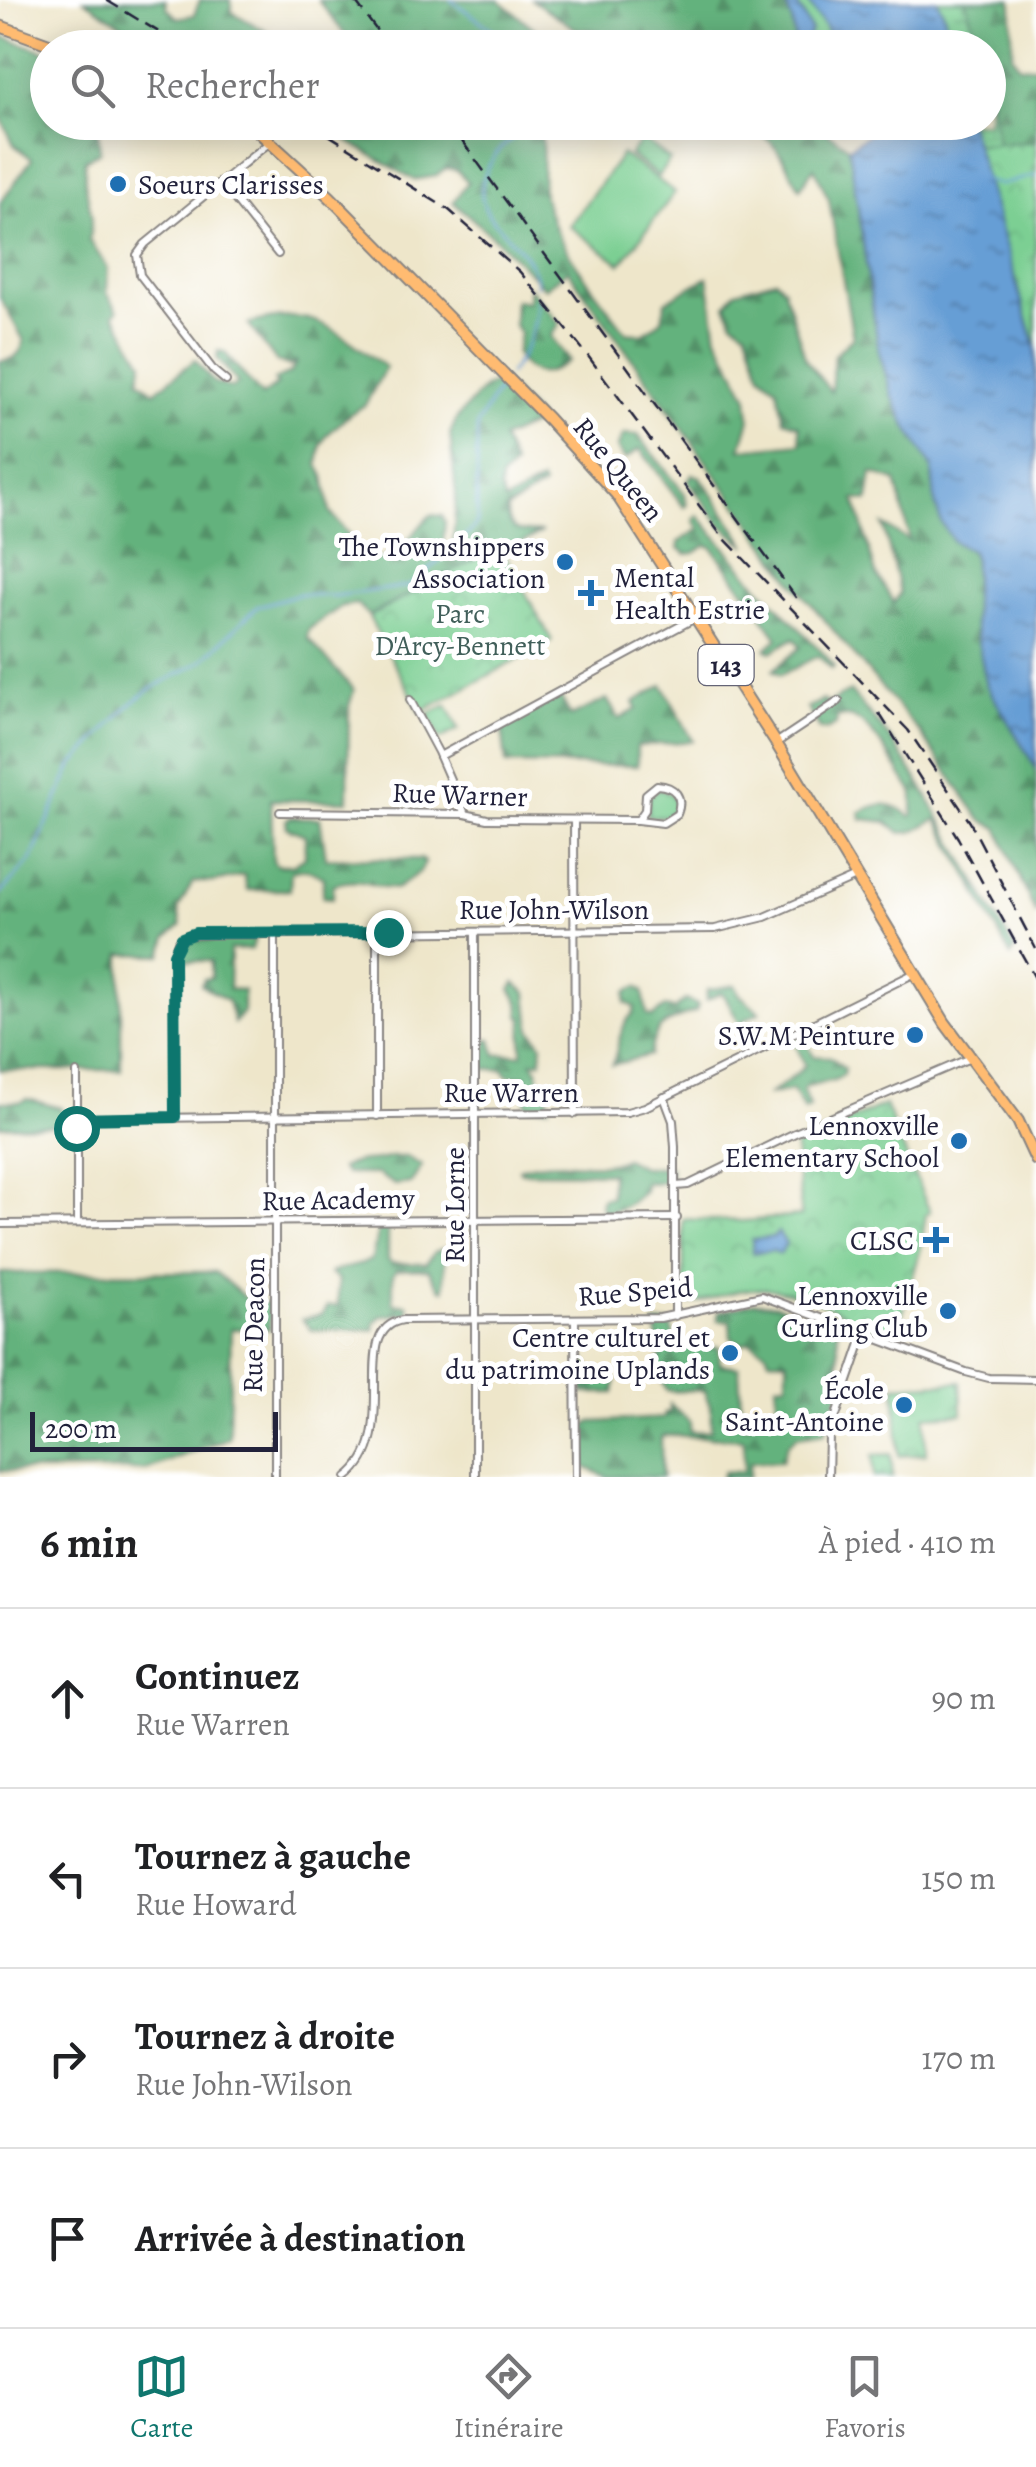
<!DOCTYPE html>
<html lang="fr">
<head>
<meta charset="utf-8">
<style>
  :root { --surface:#fff; --page:#f6f6f6; --text:#202124; --muted:#757577; --line:#e0e0e0; --accent:#0f766e }
  body { margin:0; font-family:Alegreya,serif; background:var(--page); color:var(--text) }
  .scale { position:absolute; left:30px; bottom:25px; width:248px; box-sizing:border-box; padding-left:10px; border:5px solid #22223b; border-top:0; font-size:28px; line-height:35px; white-space:nowrap; color:#22223b; -webkit-text-stroke:8px #fff; paint-order:stroke }
  .stop { position:absolute; width:30px; height:30px; margin:-22px; border:8px solid #0f766e; border-radius:50%; background:#fff }
  .stop.end { background:#0f766e; border-color:#fff; box-shadow:0 2px 10px #0008 }
  .list { margin:0; padding:0; list-style:none }
  h2 { display:flex; justify-content:space-between; align-items:center; height:130px; margin:0; padding:0 40px; font-size:42px }
  h2 small { font-size:32px; font-weight:400; color:var(--muted) }
  .list li { display:grid; grid-template-columns:65px 1fr auto; gap:30px; align-items:center; box-sizing:border-box; height:180px; padding:0 40px; border-top:2px solid var(--line) }
  .list b { display:block; font-size:38px; white-space:nowrap }
  .list p { margin:0; font-size:32px; white-space:nowrap; color:var(--muted) }
  .list em { font-size:32px; font-style:normal; color:var(--muted) }
  .icon { flex:none; width:55px; height:55px; fill:none; stroke:currentColor; stroke-width:2; stroke-linecap:round; stroke-linejoin:round }
  .map { position:relative; flex:none; width:1036px; height:1477px; overflow:hidden }
  .search { position:absolute; background:var(--surface); box-shadow:0 5px 25px #0003; left:30px; right:30px; top:30px; height:110px; display:flex; align-items:center; gap:25px; box-sizing:border-box; padding:0 35px; border-radius:55px; color:var(--muted); font-size:38px }
  .sheet { height:850px; background:var(--surface) }
  nav { display:flex; justify-content:space-around; align-items:center; box-sizing:border-box; height:140px; border-top:2px solid var(--line); background:var(--surface); font-size:28px; color:var(--muted) }
  nav a { display:grid; justify-items:center; gap:5px }
  nav .on { color:var(--accent) }
  .map>svg:first-child { display:block }
</style>
</head>
<body>
<div class="map">
<svg width="1036" height="1477" viewBox="0 0 1036 1477">
  <defs>
    <pattern id="forest-firs" width="22" height="20" patternUnits="userSpaceOnUse" patternTransform="scale(2.5)"><rect width="22" height="20" fill="#64b27d"/><path d="M5 1l3.5 6h-7zM16 11l3.5 6h-7z" fill="#529068"/></pattern>
    <pattern id="wetland-marsh" width="20" height="14" patternUnits="userSpaceOnUse" patternTransform="scale(2.5)"><rect width="20" height="14" fill="#7bcf93"/><path d="M1 5h8M5 5V1M11 12h8M15 12V8" fill="none" stroke="#6ab180"/></pattern>
    <pattern id="park-crowns" width="20" height="18" patternUnits="userSpaceOnUse" patternTransform="scale(2.5)"><rect width="20" height="18" fill="#7bcf93"/><path d="M2 6a3 3 0 1 1 6 0M12 15a3 3 0 1 1 6 0" fill="none" stroke="#6ab180"/></pattern>
    <pattern id="water-ripples" width="26" height="14" patternUnits="userSpaceOnUse" patternTransform="scale(2.5)"><rect width="26" height="14" fill="#669ed5"/><path d="M2 4q2-2 4 0t4 0M15 11q2-2 4 0t4 0" fill="none" stroke="#5480ae"/></pattern>
  </defs>
  <rect width="100%" height="100%" fill="#fff"/>
  <filter id="ink" filterUnits="userSpaceOnUse"><feTurbulence type="fractalNoise" baseFrequency=".01" numOctaves="2"/><feDisplacementMap in="SourceGraphic" scale="20" xChannelSelector="R" yChannelSelector="G"/><feConvolveMatrix kernelMatrix="1 2 1 2 8 2 1 2 1" color-interpolation-filters="sRGB"/></filter>
  <filter id="wash" filterUnits="userSpaceOnUse"><feTurbulence type="fractalNoise" baseFrequency=".0048" numOctaves="4" result="noise"/><feDisplacementMap in="SourceGraphic" scale="40" xChannelSelector="R" yChannelSelector="G"/><feGaussianBlur stdDeviation="2.25" result="paint"/><feColorMatrix in="noise" values="0 0 0 0 0 0 0 0 0 0 0 0 0 0 0 0 0 1.4 0 .05"/><feComposite in="paint" operator="in"/></filter>
  <g filter="url(#wash)">
    <rect width="100%" height="100%" fill="#eee6ca"/>
    <!-- green -->
    <g fill="#7bcf93" stroke="#4e7867" stroke-width="2.5">
      <path d="M795,0H806L824,25L833,47H805V17Z"/>
      <path d="M642,139L670,160L658,176L630,155Z"/>
      <path d="M622,154L675,192L621,264L569,226Z"/>
      <path d="M447,705L459,729L440,739L428,714Z"/>
      <path d="M659,789L671,794L675,802C674,819 660,818 647,816L649,797Z"/>
    </g>
    <!-- forest -->
    <g fill="url(#forest-firs)" stroke="#436a5c" stroke-width="2.5" fill-rule="evenodd">
      <path d="M84,0H165L167,8L177,18L194,15L200,0H230L232,12L276,37L278,47H139L133,32Z"/>
      <path d="M318,0H499L557,47H355Z"/>
      <path d="M532,0H784L792,20L796,47H615L598,31L576,29Z"/>
      <path d="M965,0H1012V55L1019,66H1036V156L1000,160L989,92L988,48L979,47Z"/>
      <path d="M0,36L47,52L48,122L113,123L98,128L100,151L85,160V182L92,218L89,240L108,268L107,293L118,310L114,314L143,362L139,379L154,392L195,360L213,382L232,388L238,383L217,358L218,351L224,352L262,396L277,385L274,380L290,373L297,361L289,366L276,361L248,324C316,303 333,331 386,367L365,405L350,414L327,435L321,445L318,465L324,476L330,512L367,557C396,567 412,531 431,515L442,516L445,522L443,548L447,551L453,545L456,496L450,434L457,418L485,387L501,380L538,418L535,424L502,439L514,466L501,478L500,489L505,502L541,481L543,486L507,509C506,534 521,533 542,532L504,553L499,546L369,616L357,604L342,606L309,629L307,637L354,690L349,706L348,801L271,800L273,860L276,865H292L305,857V835L287,828L286,820L290,817L320,818L326,858L421,859L425,863L420,872L396,889C371,887 362,876 333,885V898L323,897V878C313,869 304,868 291,872L290,890H247L244,875L215,882H193L178,909L181,926L167,938L162,955L121,954V1070H0V361C14,360 21,354 24,341L0,298V203L32,159L14,145L0,116Z"/>
      <path d="M317,123C332,123 355,118 368,124C384,129 390,138 408,131L407,123H542L539,126C547,149 539,174 544,197C556,247 596,291 626,332L643,334L662,320L666,301L708,277L717,336L748,397L750,419L741,449L801,443L799,425L784,420L777,388L761,374L747,331L733,321L726,305L736,291L775,280L783,287L806,360L831,392L834,355L853,337L829,200L814,167L800,188C770,138 773,129 712,126L706,135C681,137 661,137 640,123H812L849,147L879,351L892,395L906,425L932,467L933,485L953,541L971,552L974,560V622L987,685L1036,768V915L998,828L981,820L920,733L795,585L568,270L545,288L499,242L453,202L468,182L457,170L446,168L436,176L414,180ZM872,473L896,481L910,541L883,525L900,593L894,603L876,574L855,499L868,501Z"/>
      <path d="M529,287L560,324L551,336L569,361C546,377 531,380 516,354L520,333L514,325L515,300L528,302Z"/>
      <path d="M624,434L638,435L685,494L687,506L684,507L640,449L625,459L617,448Z"/>
      <path d="M692,474L701,477L747,546L721,525L688,481Z"/>
      <path d="M698,515L752,579L826,656L834,666L832,669L818,656L781,675L773,670L801,647L794,638L771,652L766,649L778,638L712,547L707,545L694,553L686,554L679,548V542L699,529L694,520Z"/>
      <path d="M663,685L693,741L637,746V766L506,764L502,727L560,696L571,716L607,699L619,719L637,709L634,702Z"/>
      <path d="M850,691L889,737L921,785L1015,950L1011,956L937,819L912,832L901,833L887,822L862,819L860,812C880,802 893,801 910,816L913,815V793C898,773 865,704 837,718L836,725L826,730L820,729L807,708L823,700L828,704Z"/>
      <path d="M255,938L252,949L230,950L229,989L243,990V1012L234,1023L228,1001L201,985L204,979L211,978V961H184V948L195,939Z"/>
      <path d="M515,983L527,993L531,1029L542,1044L541,1061L532,1062L537,1068L541,1088L548,1096L549,1107H526V1076H508L503,1069H484L487,1039H492L496,1055L522,1054L523,1017L520,1016L519,1002L511,989Z"/>
      <path d="M735,985L740,995L760,1012L743,1021L744,1032L724,995L721,993L706,1000L707,990Z"/>
      <path d="M637,987L643,991L647,1015L652,1017L665,1007L675,1009L685,1000L698,1005L696,1011C666,1024 656,1020 650,1055L612,1065C618,1053 619,1024 633,1014L635,1007L626,1003V992Z"/>
      <path d="M804,1037L814,1056L831,1057L844,1068L843,1075C832,1085 815,1080 803,1089L810,1108L804,1110L792,1090L767,1095C774,1092 802,1070 805,1065L794,1041Z"/>
      <path d="M27,1099L61,1108L64,1118L54,1125L0,1126V1102H21Z"/>
      <path d="M391,1157H407L422,1166L411,1183L395,1185L377,1174H346L341,1168C360,1157 370,1164 391,1157Z"/>
      <path d="M625,1158L642,1167H670L671,1182L645,1183L644,1191C633,1202 620,1211 604,1212L600,1205L602,1198L611,1197V1173L521,1172L519,1169C556,1153 597,1174 625,1158Z"/>
      <path d="M379,1227H388V1260L391,1263L426,1264L434,1252L445,1248L444,1290L440,1289L428,1269L396,1270L393,1275V1303L408,1305V1314L381,1316L375,1322L374,1330H311L302,1319L321,1315L328,1306H338V1280L330,1273C344,1266 358,1268 372,1259Z"/>
      <path d="M215,1272L251,1303H270V1329H231L229,1438L146,1470L0,1471V1273Z"/>
      <path d="M755,1302L778,1305L837,1329L839,1366L847,1371L825,1432L797,1436L787,1445L782,1461L750,1462L749,1477H722L724,1472L744,1471V1439L664,1435L661,1438L662,1477H608L584,1467L585,1427L591,1422L664,1418L665,1413L670,1412V1404L690,1421V1432L711,1431V1408L704,1391C690,1387 679,1395 666,1390L655,1369V1363L661,1358L655,1324L670,1323L676,1344L680,1348L719,1347L720,1364L739,1367L742,1425L746,1426L777,1409L776,1384L787,1383V1360L769,1359L766,1351L750,1342L742,1344L731,1338L730,1321L718,1320V1312Z"/>
      <path d="M585,1360L594,1374L616,1380L614,1393H583L582,1361Z"/>
    </g>
    <!-- wetland -->
    <g fill="url(#wetland-marsh)" stroke="#4e7867" stroke-width="2.5">
      <path d="M937,0H965L979,47H951L944,14Z"/>
      <path d="M989,92L1000,160L989,180L973,144L969,123L988,122Z"/>
    </g>
    <!-- park -->
    <g fill="url(#park-crowns)" stroke="#4e7867" stroke-width="2.5">
      <path d="M1036,142V349L973,144Z"/>
      <path d="M500,546L552,641L421,712L369,617Z"/>
      <path d="M885,1105L930,1212L926,1214L921,1248L896,1337C859,1322 808,1293 769,1289C742,1287 715,1298 690,1304L684,1302L683,1219L743,1221L801,1216L795,1144Z"/>
      <path d="M961,1382L962,1414L925,1416L926,1454L899,1456L895,1386Z"/>
      <path d="M891,1454L893,1477H874L873,1455Z"/>
    </g>
    <!-- water -->
    <g fill="url(#water-ripples)" stroke="#446088" stroke-width="2.5">
      <path d="M784,0H795L811,30L805,47H796L792,20Z"/>
      <path d="M806,0H937L944,14L951,47H833L824,25Z"/>
      <path d="M812,123H969L1036,349V768L987,686L974,622V560L971,551L953,541L941,522L935,503L932,467L906,425L892,395L879,351L849,147L872,132L875,125L823,130Z"/>
      <path d="M778,1232L786,1243L780,1254L774,1251L753,1253L752,1240L774,1237Z"/>
    </g>
    <g fill="none" stroke-linecap="round" stroke-linejoin="round">
      <!-- stream -->
      <g stroke="#669ed5" stroke-width="2.5">
        <path d="M451,0L494,31L507,48"/>
        <path d="M526,122C519,138 502,143 494,157C451,223 533,232 537,286"/>
        <path d="M985,180L1000,185L1036,175"/>
        <path d="M509,374C526,354 537,325 537,299"/>
        <path d="M0,894L31,860L72,766L126,708L149,690L202,661L258,606L299,594L334,596L410,586L466,537L477,523V425L504,380"/>
      </g>
    </g>
  </g>
  <g filter="url(#ink)">
    <g fill="none" stroke-linecap="round" stroke-linejoin="round">
      <defs>
        <g id="minor">
          <path d="M221,182L278,254"/>
          <path d="M226,381L214,371L140,275L137,255L145,244L270,142"/>
          <path d="M410,700L438,752L465,814"/>
          <path d="M776,743L839,701"/>
          <path d="M440,756L695,618"/>
          <path d="M657,785C675,786 684,797 677,814L663,823L638,820L645,810L646,794Z"/>
          <path d="M280,812L465,814L487,819L638,820"/>
          <path d="M574,820L575,1114"/>
          <path d="M275,933V1477"/>
          <path d="M77,1073V1223"/>
          <path d="M664,1097L673,1121L675,1147V1316"/>
          <path d="M377,1116V933"/>
          <path d="M175,1117L174,954L178,942L188,935L715,929L765,917L856,877"/>
          <path d="M76,1119L627,1112L645,1107L915,973"/>
          <path d="M676,1186L688,1185L795,1133L970,1058"/>
          <path d="M0,1224L677,1218"/>
          <path d="M575,1320L576,1477"/>
          <path d="M347,1477C404,1434 346,1329 403,1320L660,1318L762,1296L966,1372L989,1378L1036,1379"/>
          <path d="M475,1477V932"/>
          <path d="M828,1477L829,1436L865,1332"/>
        </g>
        <g id="primary">
          <path d="M0,26L60,48"/>
          <path d="M248,122L330,197L548,419L617,495L776,743L945,1023L1018,1121L1036,1160"/>
        </g>
      </defs>
      <!-- minor casing -->
      <use href="#minor" stroke="#888482" stroke-width="10"/>
      <!-- primary casing -->
      <use href="#primary" stroke="#888482" stroke-width="14"/>
      <!-- minor -->
      <use href="#minor" stroke="#fff" stroke-width="6"/>
      <!-- primary -->
      <use href="#primary" stroke="#ffbb71" stroke-width="10"/>
      <!-- rail -->
      <g stroke="#22223b" stroke-width="2.5" stroke-dasharray="15 8" stroke-linecap="butt">
        <path d="M106,0L185,48"/>
        <path d="M354,0L390,48"/>
        <path d="M308,122L449,210L520,272L585,352L721,535L908,730L970,822L1036,949"/>
        <path d="M448,122L797,599"/>
        <path d="M879,713L958,838L1036,980"/>
      </g>
    </g>
  </g>
  <g fill="none" stroke-linecap="round" stroke-linejoin="round" filter="url(#ink)">
    <!-- route -->
    <path stroke="#0f766e" stroke-width="12" d="M76,1128V1119L175,1117L174,954L182,938L195,933L388,932"/>
  </g>
  <!-- markers -->
  <g fill="#1f6fb2" stroke="#fff" stroke-width="4">
    <circle cx="118" cy="184" r="10"/>
    <circle cx="565" cy="562" r="10"/>
    <path d="M586 578h10v10h10v10h-10v10h-10v-10h-10v-10h10z"/>
    <circle cx="915" cy="1035" r="10"/>
    <circle cx="959" cy="1141" r="10"/>
    <path d="M931 1225h10v10h10v10h-10v10h-10v-10h-10v-10h10z"/>
    <circle cx="948" cy="1311" r="10"/>
    <circle cx="730" cy="1353" r="10"/>
    <circle cx="904" cy="1405" r="10"/>
  </g>
  <g text-anchor="middle" stroke-width="10" stroke-linejoin="round" paint-order="stroke">
    <!-- shield labels -->
    <rect fill="#fff" stroke="#646476" stroke-width="2.5" x="698.5" y="645" width="55" height="40" rx="8"/>
    <g font-size="25" font-weight="bold" fill="#22223b">
      <text x="726" y="674">143</text>
    </g>
    <!-- poi labels -->
    <g font-size="28" fill="#22223b" stroke="#fff" text-anchor="end">
      <text x="138" y="194" text-anchor="start">Soeurs Clarisses</text>
      <text x="545" y="556">The Townshippers<tspan x="545" dy="32">Association</tspan></text>
      <text x="614" y="587" text-anchor="start">Mental<tspan x="614" dy="32">Health Estrie</tspan></text>
      <text x="895" y="1045">S.W.M Peinture</text>
      <text x="939" y="1135">Lennoxville<tspan x="939" dy="32">Elementary School</tspan></text>
      <text x="914" y="1250">CLSC</text>
      <text x="928" y="1305">Lennoxville<tspan x="928" dy="32">Curling Club</tspan></text>
      <text x="710" y="1347">Centre culturel et<tspan x="710" dy="32">du patrimoine Uplands</tspan></text>
      <text x="884" y="1399">École<tspan x="884" dy="32">Saint-Antoine</tspan></text>
    </g>
    <!-- street labels -->
    <g font-size="28" fill="#22223b" stroke="#fff">
      <text transform="translate(619 469) rotate(51)" y="10">Rue Queen</text>
      <text transform="translate(460 794) rotate(2)" y="10">Rue Warner</text>
      <text x="554" y="919">Rue John-Wilson</text>
      <text x="511" y="1102">Rue Warren</text>
      <text transform="translate(338 1199) rotate(-1)" y="10">Rue Academy</text>
      <text transform="translate(454 1205) rotate(-90)" y="10">Rue Lorne</text>
      <text transform="translate(635 1291) rotate(-5)" y="10">Rue Speid</text>
      <text transform="translate(253 1325) rotate(-89)" y="10">Rue Deacon</text>
    </g>
    <!-- park labels -->
    <g font-size="28" fill="#415f5a" stroke="#fff">
      <text x="460" y="623">Parc<tspan x="460" dy="32">D'Arcy-Bennett</tspan></text>
    </g>
  </g>
</svg>
<div class="scale">200 m</div>
<div class="stop" style="left:76px;top:1128px"></div>
<div class="stop end" style="left:388px;top:932px"></div>
<div class="search"><svg class="icon" aria-label="search" viewBox="0 0 24 24"><circle cx="10" cy="10" r="6"/><path d="M15 15l6 6"/></svg>Rechercher</div>
</div>
<section class="sheet">
<h2>6 min<small>À pied · 410 m</small></h2>
<ul class="list">
<li><svg class="icon" aria-label="ahead" viewBox="0 0 24 24"><path d="M12 20V5M6 11l6-6 6 6"/></svg><div><b>Continuez</b><p>Rue Warren</p></div><em>90 m</em></li>
<li><svg class="icon" aria-label="left" viewBox="0 0 24 24"><path d="M17 20v-9H6M10 6l-5 5 5 5"/></svg><div><b>Tournez à gauche</b><p>Rue Howard</p></div><em>150 m</em></li>
<li><svg class="icon" aria-label="right" viewBox="0 0 24 24"><path d="M7 20v-9h11M14 6l5 5-5 5"/></svg><div><b>Tournez à droite</b><p>Rue John-Wilson</p></div><em>170 m</em></li>
<li><svg class="icon" aria-label="arrive" viewBox="0 0 24 24"><path d="M6 21V4h12l-3 4 3 4H6"/></svg><div><b>Arrivée à destination</b></div></li>
</ul>
</section>
<nav>
<a class="on"><svg class="icon" aria-label="map" viewBox="0 0 24 24"><path d="M3 6l6-2 6 2 6-2v14l-6 2-6-2-6 2zM9 4v14M15 6v14"/></svg>Carte</a>
<a><svg class="icon" aria-label="directions" viewBox="0 0 24 24"><path d="M12 3l9 9-9 9-9-9zM9 14v-3h6M13 9l2 2-2 2"/></svg>Itinéraire</a>
<a><svg class="icon" aria-label="saved" viewBox="0 0 24 24"><path d="M7 4h10v16l-5-4-5 4z"/></svg>Favoris</a>
</nav>
</body>
</html>
